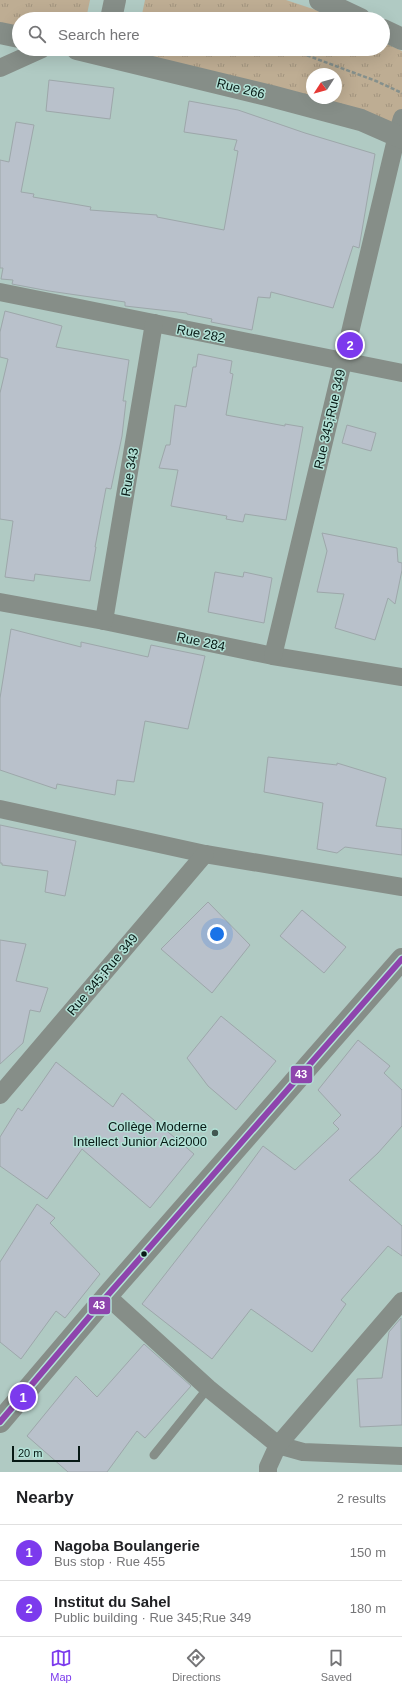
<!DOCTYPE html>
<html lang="en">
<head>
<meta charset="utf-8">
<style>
  :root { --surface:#fff; --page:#f6f6f6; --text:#202124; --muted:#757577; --line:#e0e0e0; --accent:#7c3aed }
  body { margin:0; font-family:Arial,sans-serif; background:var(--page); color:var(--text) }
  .compass { position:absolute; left:306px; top:68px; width:36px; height:36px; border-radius:50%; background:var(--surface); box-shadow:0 4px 16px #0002; rotate:234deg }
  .scale { position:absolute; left:12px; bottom:10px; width:68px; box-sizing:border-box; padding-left:4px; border:2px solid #071915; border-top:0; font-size:11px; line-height:14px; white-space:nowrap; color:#071915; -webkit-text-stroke:3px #b2e1d6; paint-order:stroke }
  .you { position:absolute; left:217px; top:934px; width:14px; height:14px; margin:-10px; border:3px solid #fff; border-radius:50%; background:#1a73e8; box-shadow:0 0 0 6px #1a73e833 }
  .badge { display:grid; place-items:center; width:26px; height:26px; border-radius:50%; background:var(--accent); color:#fff; font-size:13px; font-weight:700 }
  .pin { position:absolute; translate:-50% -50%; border:2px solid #fff; box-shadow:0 1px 4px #0006 }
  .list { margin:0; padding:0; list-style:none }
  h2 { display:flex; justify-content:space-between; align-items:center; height:52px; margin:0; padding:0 16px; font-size:17px }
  h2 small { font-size:13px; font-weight:400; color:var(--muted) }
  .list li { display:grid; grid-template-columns:26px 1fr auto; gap:12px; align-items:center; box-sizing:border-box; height:56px; padding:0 16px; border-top:1px solid var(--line) }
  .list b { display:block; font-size:15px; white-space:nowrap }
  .list p { margin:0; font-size:13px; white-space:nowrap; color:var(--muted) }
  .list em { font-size:13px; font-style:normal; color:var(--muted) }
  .icon { flex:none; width:22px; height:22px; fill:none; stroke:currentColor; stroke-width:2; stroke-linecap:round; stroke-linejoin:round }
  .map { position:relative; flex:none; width:402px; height:1472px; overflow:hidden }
  .search { position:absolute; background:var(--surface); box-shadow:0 4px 16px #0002; left:12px; right:12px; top:12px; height:44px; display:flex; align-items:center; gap:10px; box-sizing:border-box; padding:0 14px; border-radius:22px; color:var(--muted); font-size:15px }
  .sheet { height:164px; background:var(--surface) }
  nav { display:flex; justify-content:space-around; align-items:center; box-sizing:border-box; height:56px; border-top:1px solid var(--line); background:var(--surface); font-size:11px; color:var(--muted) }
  nav a { display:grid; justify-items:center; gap:2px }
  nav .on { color:var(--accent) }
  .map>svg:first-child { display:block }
</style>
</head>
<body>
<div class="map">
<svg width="402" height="1472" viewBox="0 0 402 1472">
  <defs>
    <pattern id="grass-tufts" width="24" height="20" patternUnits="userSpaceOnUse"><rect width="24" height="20" fill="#bead93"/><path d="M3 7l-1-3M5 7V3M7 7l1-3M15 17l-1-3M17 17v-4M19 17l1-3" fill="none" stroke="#a2947e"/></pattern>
  </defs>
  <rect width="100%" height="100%" fill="#b0cac3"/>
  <!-- grass -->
  <g fill="url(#grass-tufts)" fill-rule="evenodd">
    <path d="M0,0H90L86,19H19V27L0,23Z"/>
    <path d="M145,0H286L316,10L335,19H141Z"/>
    <path d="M383,42L402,51V135L143,62L134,51V49H383ZM312,74H336V98H312Z"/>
  </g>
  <!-- building -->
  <g fill="#b9c1cb" stroke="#9da7aa">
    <path d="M49,80L114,88L110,119L46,111Z"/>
    <path d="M189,101L238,110L305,133L375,154L359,248L353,246L333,308L271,292L270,298L258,297L252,330L211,322L212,319L187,314V313L125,306V302L49,291L12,284L13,280L1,279L3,268H0V160L9,162L16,122L34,125L21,192L34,194L33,197L91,207L90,210L157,215V217L224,230L238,151L234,150L237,140L184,132Z"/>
    <path d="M5,311L62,326L56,347L129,360L123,401H126L122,436L111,489L106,488L95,547H96L90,581L35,574L34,581L5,577L13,521L0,519V393L8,359L0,357V332Z"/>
    <path d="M198,354L232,361L230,373L233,374L226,415L285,426V424L303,427L286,520L245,514L243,522L226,519L227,516L171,506L178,470L159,468L166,445H170L175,405L186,407L193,367H196Z"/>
    <path d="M347,425L376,433L371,451L342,443Z"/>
    <path d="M322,533L397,548L398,562L402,563V570L395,604L388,598L375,640L335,628L344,594L317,592L327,551Z"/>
    <path d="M215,572L243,577L244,572L272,578L264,623L208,612Z"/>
    <path d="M11,629L81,647V642L148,657L151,645L205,656L188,729L145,721L134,782L117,780L115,795L57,784L56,789L0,770V698Z"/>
    <path d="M268,757L337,765V763L386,778L376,826L402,829V855L345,847L337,853L317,849L323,803L264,792Z"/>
    <path d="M0,825L76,841L65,896L45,892L48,871L2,865V863H0Z"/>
    <path d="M208,902L250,945L212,993L161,949Z"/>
    <path d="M302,910L346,947L324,973L280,936Z"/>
    <path d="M0,940L26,944L16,981L48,988L40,1012L30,1010L23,1043L0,1064Z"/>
    <path d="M221,1016L276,1061L236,1110L208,1086L187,1058Z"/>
    <path d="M358,1040L390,1066L384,1073L402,1090V1126L378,1153L349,1180L402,1226V1256L388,1246L341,1300L346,1304L312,1352L251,1309L212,1359L142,1304L233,1187L263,1146L295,1170L339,1129L333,1123L341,1115L318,1090Z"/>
    <path d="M56,1062L113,1107L122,1093L194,1154L150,1208L82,1149L47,1199L0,1166V1137L18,1108L22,1111Z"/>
    <path d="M37,1204L55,1218L50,1223L100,1274L65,1318L56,1311L21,1359L0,1342V1262Z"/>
    <path d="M401,1318L402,1425L360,1427L357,1379L382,1378L389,1332Z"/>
    <path d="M144,1344L191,1386L145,1438L137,1431L107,1472H68L27,1436L76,1376L97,1397Z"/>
  </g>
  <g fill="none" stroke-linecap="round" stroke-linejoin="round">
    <!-- path -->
    <path stroke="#85908c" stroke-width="2.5" stroke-dasharray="4 2" stroke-linecap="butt" d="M290,49L376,81L402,93"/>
    <!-- service -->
    <path stroke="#868e88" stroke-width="9" d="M154,1455L208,1388"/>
    <!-- minor -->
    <g stroke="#868e88" stroke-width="18">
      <path d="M0,68L42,49"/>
      <path d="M0,292L402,373"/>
      <path d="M0,602L104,621L273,656L402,677"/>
      <path d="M104,621L154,323"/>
      <path d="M273,656L397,135L402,118"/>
      <path d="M0,809L205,854L402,887"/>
      <path d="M0,1095L205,854"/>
      <path d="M107,1296L208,1388L278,1445L303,1452L402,1456"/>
      <path d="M268,1472V1467L278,1445L402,1301"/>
    </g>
    <!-- tertiary -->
    <g stroke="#868e88" stroke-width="22">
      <path d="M320,0L360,19"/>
      <path d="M111,19L115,0"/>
      <path d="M383,30L402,39"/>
      <path d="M0,33L19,37"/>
      <path d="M77,49L271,96L361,120L402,138"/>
      <path d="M0,1422L107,1296L402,959"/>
    </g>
    <defs>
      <path id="bus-1" d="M0,1422L107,1296L402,959"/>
    </defs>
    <!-- bus-1 casing -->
    <use href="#bus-1" stroke="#b2e1d6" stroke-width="9"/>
    <!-- bus-1 -->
    <use href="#bus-1" stroke="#8e44ad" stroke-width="6"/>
  </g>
  <!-- markers -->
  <circle fill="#425752" stroke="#b2e1d6" stroke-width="1.5" cx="215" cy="1133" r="4"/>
  <circle fill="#071915" stroke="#b2e1d6" stroke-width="1.5" cx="144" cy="1254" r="3.5"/>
  <g text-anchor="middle" stroke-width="3" stroke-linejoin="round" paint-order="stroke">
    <!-- street labels -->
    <g font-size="13" fill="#071915" stroke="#b2e1d6">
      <text transform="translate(241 88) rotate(14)" y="5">Rue 266</text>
      <text transform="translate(201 333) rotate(11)" y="5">Rue 282</text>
      <text transform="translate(329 419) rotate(-77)" y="5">Rue 345;Rue 349</text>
      <text transform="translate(129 472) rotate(-80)" y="5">Rue 343</text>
      <text transform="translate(201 641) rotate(12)" y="5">Rue 284</text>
      <text transform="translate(102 974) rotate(-50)" y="5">Rue 345;Rue 349</text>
    </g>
    <!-- poi labels -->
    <g font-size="13" fill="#071915" stroke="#b2e1d6" text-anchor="end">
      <text x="207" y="1131">Collège Moderne<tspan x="207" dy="15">Intellect Junior Aci2000</tspan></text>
    </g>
  </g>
  <g stroke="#b2e1d6" stroke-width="1.5">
    <rect x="290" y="1065" width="23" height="19" rx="4" fill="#8e44ad"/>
    <rect x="88" y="1296" width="23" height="19" rx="4" fill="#8e44ad"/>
  </g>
  <g font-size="11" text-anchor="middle" font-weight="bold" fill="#fff">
    <text x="301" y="1078">43</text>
    <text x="99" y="1309">43</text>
  </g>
</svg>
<svg class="compass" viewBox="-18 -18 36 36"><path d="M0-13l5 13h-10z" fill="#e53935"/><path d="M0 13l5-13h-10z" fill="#757577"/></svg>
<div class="scale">20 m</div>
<div class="you"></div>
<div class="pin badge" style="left:23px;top:1397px">1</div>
<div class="pin badge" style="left:350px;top:345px">2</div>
<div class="search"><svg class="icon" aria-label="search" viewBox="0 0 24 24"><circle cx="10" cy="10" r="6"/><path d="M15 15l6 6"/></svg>Search here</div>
</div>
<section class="sheet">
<h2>Nearby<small>2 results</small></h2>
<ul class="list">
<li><span class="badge">1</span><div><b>Nagoba Boulangerie</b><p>Bus stop · Rue 455</p></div><em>150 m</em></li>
<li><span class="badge">2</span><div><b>Institut du Sahel</b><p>Public building · Rue 345;Rue 349</p></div><em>180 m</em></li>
</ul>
</section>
<nav>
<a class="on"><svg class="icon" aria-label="map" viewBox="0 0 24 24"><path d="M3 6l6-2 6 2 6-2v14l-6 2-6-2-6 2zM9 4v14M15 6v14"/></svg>Map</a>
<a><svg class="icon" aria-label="directions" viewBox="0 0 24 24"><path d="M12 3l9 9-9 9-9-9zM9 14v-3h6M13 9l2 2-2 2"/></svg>Directions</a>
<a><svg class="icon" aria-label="saved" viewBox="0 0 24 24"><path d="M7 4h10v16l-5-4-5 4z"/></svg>Saved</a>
</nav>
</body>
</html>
